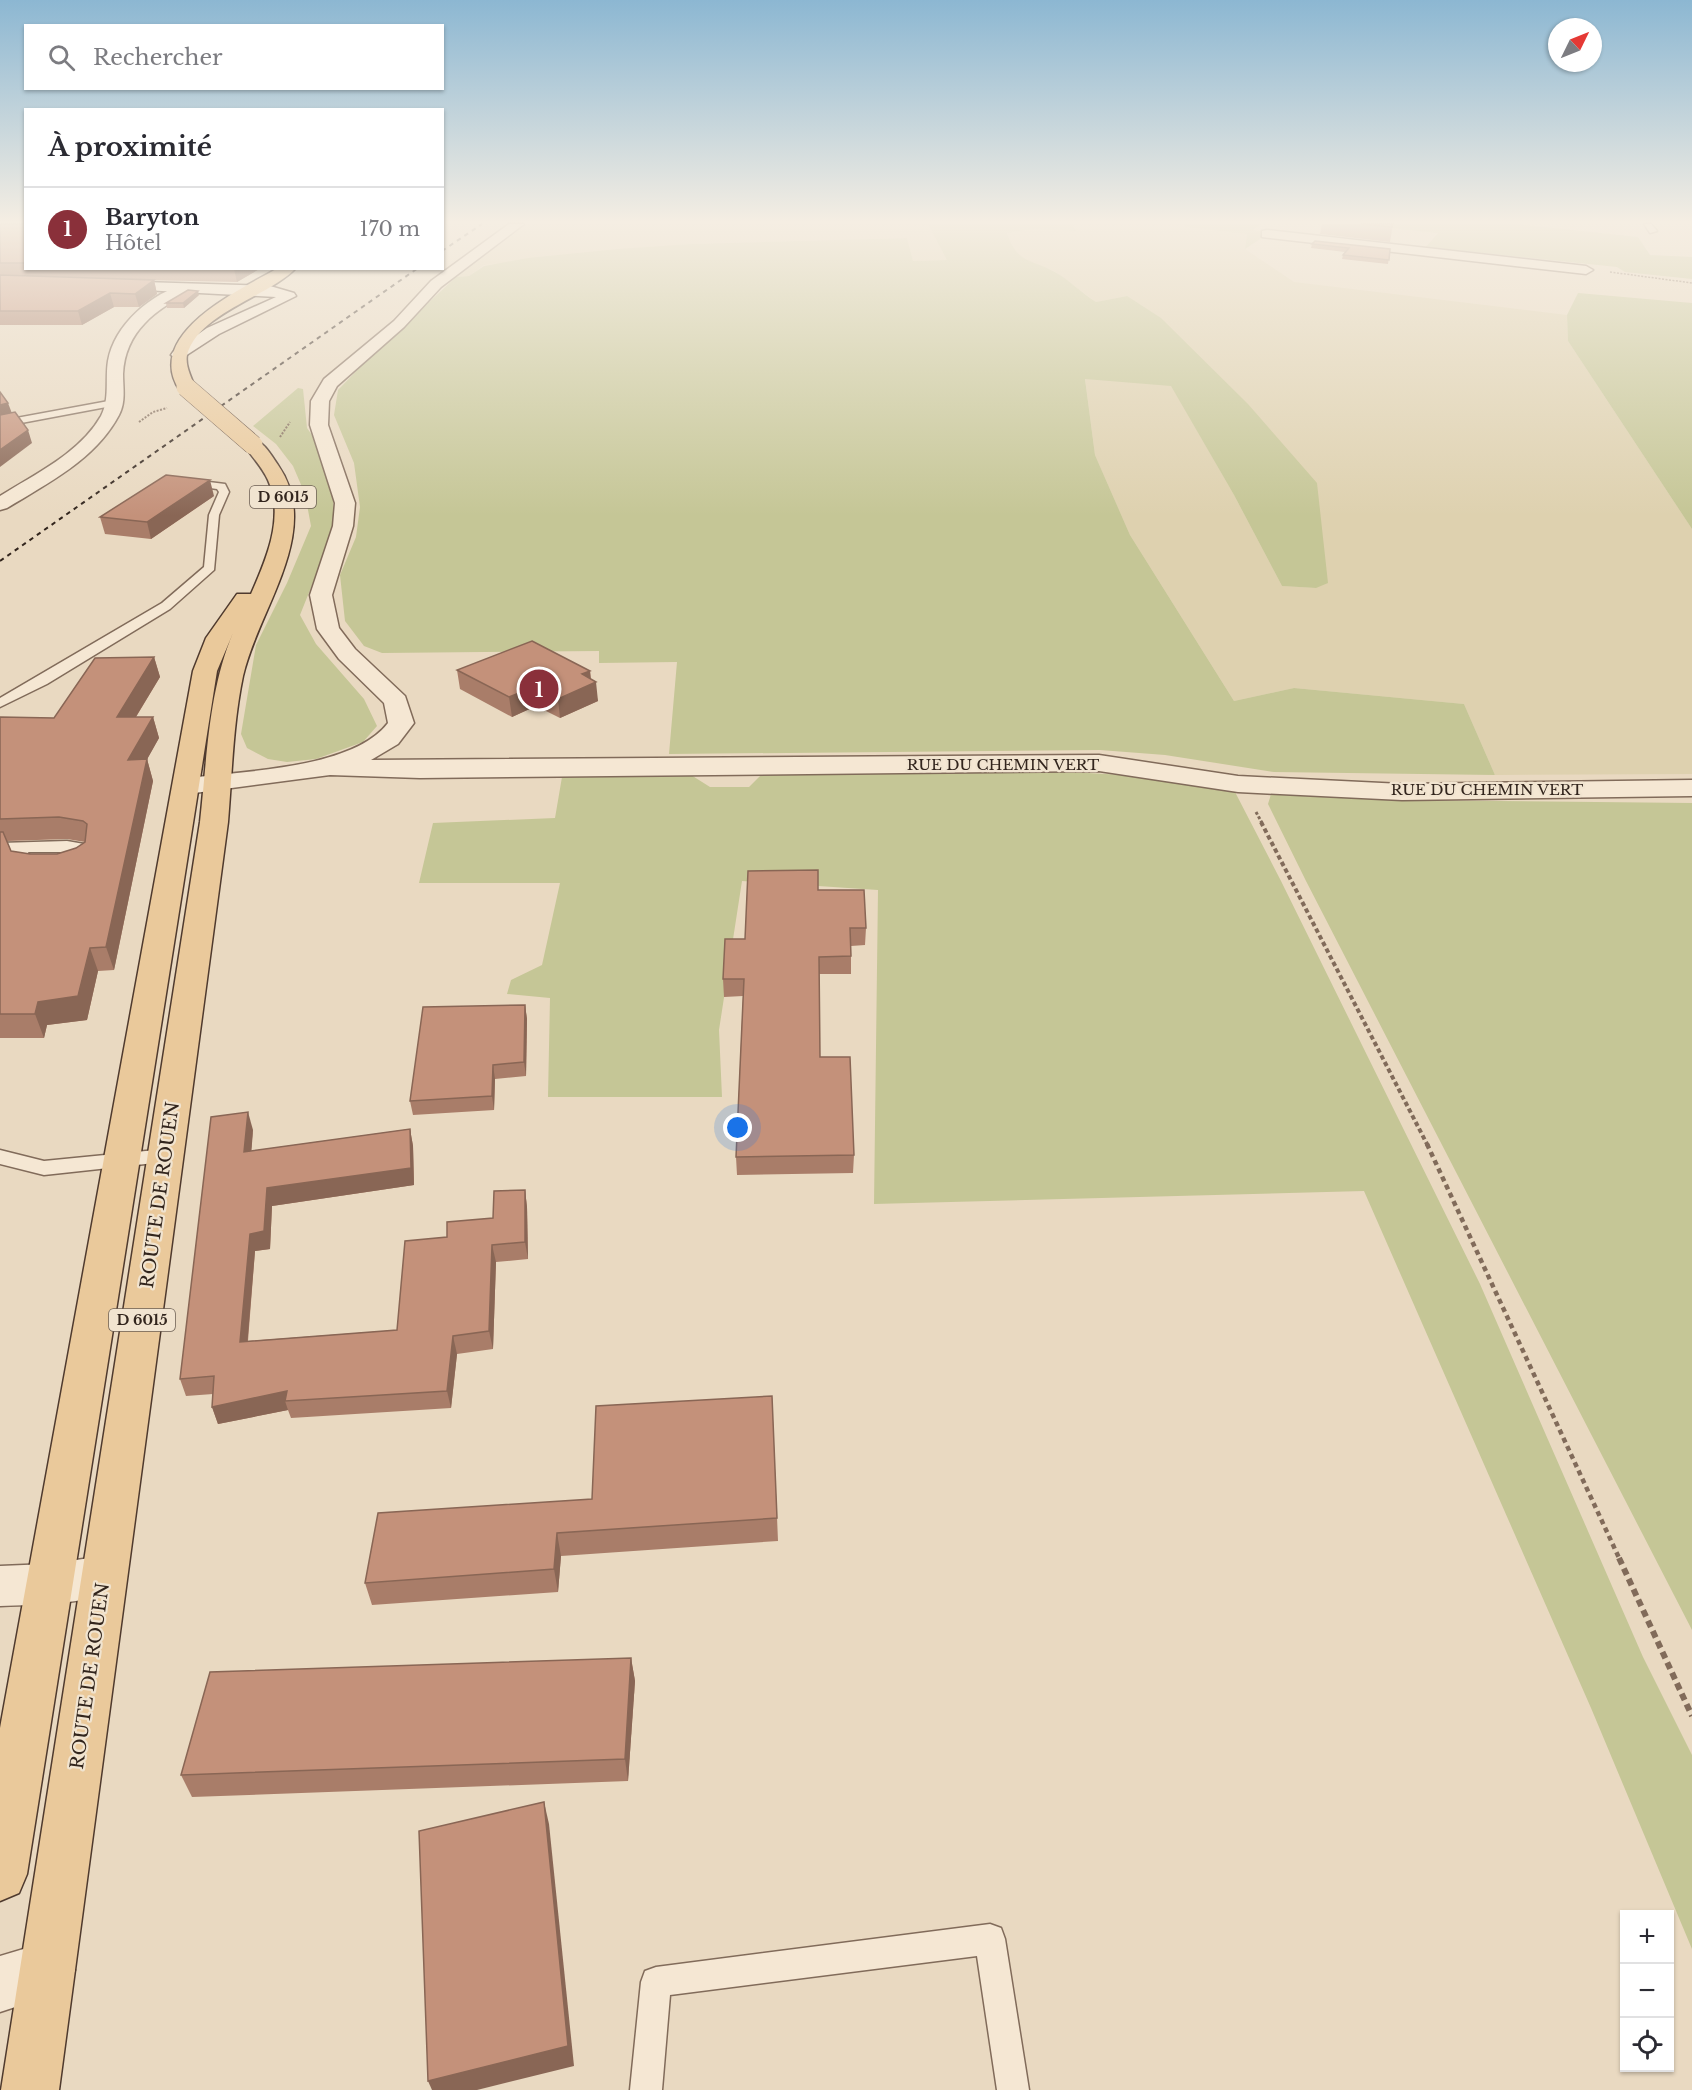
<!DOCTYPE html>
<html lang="fr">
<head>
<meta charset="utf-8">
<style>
  :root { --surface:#fff; --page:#f7f7f7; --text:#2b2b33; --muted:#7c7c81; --line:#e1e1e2; --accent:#8a303a }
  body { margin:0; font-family:"Libre Baskerville",serif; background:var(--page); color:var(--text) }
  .controls { position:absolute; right:18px; bottom:18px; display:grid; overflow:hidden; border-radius:0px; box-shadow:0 2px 4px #0004 }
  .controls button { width:54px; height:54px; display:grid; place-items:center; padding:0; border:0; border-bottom:2px solid var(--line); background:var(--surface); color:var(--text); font:30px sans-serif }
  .compass { position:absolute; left:1548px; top:18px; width:54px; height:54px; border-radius:50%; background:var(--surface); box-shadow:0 2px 4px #0004; rotate:47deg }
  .you { position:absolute; left:738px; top:1128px; width:21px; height:21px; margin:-15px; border:4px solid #fff; border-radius:50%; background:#1a73e8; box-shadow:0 0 0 9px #1a73e833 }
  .badge { display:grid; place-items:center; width:39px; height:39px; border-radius:50%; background:var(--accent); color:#fff; font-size:20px; font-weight:700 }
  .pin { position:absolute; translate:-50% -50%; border:3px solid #fff; box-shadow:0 2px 6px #0006 }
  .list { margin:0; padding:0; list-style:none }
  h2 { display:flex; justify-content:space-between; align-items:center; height:78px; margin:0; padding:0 24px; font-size:26px }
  h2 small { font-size:20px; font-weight:400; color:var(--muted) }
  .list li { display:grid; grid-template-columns:39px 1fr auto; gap:18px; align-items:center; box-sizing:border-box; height:84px; padding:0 24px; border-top:2px solid var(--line) }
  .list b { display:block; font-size:22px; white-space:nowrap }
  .list p { margin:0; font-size:20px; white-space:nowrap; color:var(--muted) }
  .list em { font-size:20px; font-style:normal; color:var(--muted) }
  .icon { flex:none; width:33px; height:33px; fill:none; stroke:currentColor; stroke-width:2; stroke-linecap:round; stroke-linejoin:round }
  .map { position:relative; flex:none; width:1692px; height:2090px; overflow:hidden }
  .search { position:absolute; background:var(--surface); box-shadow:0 2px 4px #0004; left:24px; top:24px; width:420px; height:66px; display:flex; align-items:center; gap:15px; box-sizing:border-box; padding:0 21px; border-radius:0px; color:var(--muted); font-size:22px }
  .panel { position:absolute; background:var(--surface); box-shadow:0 2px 4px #0004; left:24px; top:108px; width:420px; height:162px; border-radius:0px }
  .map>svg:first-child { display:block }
</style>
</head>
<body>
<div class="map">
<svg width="1692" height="2090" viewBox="0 0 1692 2090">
  <rect width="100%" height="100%" fill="#e9d9c1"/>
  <!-- farmland -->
  <g fill="#ded1af">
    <path d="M527,224H928L948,260L913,261L906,238L691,244L484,265L469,276L456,277Z"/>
    <path d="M1071,224H1184L1186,227L1247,234L1245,249L1294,282L1567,315L1568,341L1692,529V774L1495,775L1464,704L1294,688L1234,701L1130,535L1095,455L1085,378L1171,385L1234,495L1282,586L1316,588L1127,296L1096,302L1054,271L1024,260L1014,251L1007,233L1033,229L1077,231Z"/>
  </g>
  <!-- green -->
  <g fill="#c5c696">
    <path d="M928,224H1071L1077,231L1033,229L1007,233C1018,265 1030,258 1055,272C1069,280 1082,293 1096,302L1127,296L1161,318L1248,404L1317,483L1328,583L1316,588L1282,586L1234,495L1171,386L1085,379L1095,455L1130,535L1234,701L1294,688L1464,704L1495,775L1274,772L1165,755L1100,750L669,754L677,662L599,663V651L382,653L364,646L345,621L340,575L356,537L360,507L354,463L334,415L338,390L366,361L456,277L469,276L484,266L528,258L618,249L691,244L907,238L913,261L947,260Z"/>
    <path d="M1184,224H1261L1253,230L1265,232L1266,235L1245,249L1247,234L1185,227Z"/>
    <path d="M1378,224H1517L1638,237L1650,255L1692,257V279L1625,272L1617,267L1426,247L1438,233L1380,227Z"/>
    <path d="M1578,293L1692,303V529L1568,341L1567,315Z"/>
    <path d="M298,388L303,389L307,428L317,442L333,486L334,530L300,615L316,644L364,699L377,726L363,742L316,759L287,762L268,759L247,748L241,734L256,645L287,583L311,526L305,494L293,466L276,444L253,426Z"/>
    <path d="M1051,771L1124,775L1235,792L1281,881L1480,1284L1643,1657L1692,1755V1949L1591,1708L1364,1191L874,1204L878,890L742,881L719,1030L722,1097H548L550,998L507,994L511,980L542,965L560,883H419L433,823L555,818L562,777L691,775L710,787H749L761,775Z"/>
    <path d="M1272,791L1389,800L1692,803V1630L1306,881L1268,804Z"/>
  </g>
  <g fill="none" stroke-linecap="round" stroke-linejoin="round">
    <defs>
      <g id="service">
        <path d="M1644,224H1651L1657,231L1650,233Z"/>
        <path d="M114,400L117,401V405L0,427V421Z"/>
        <path d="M193,480L225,484L229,492L219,515L214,570L170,609L47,684L0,707V698L162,603L204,567L209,515L219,492L217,489L189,485L188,483Z"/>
        <path d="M67,841L90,845L93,848L88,866H76L74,863L77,852H28L33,864L40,869L32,874L20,871L13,852L0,853V843Z"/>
        <path d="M166,1149L173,1151L176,1156L173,1161L44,1175L0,1164V1150L44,1161Z"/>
        <path d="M990,1924L1001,1928L1005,1939L1029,2090H997L977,1956L670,1995L662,2090H630L641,1982L645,1971L656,1967Z"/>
      </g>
      <g id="minor">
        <path d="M509,224H524L441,287L404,327L337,386L329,401L328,425L355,503L353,526L332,595L339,628L355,649L405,696L414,723L398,744L371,760L1099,755L1238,776L1402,784L1692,780V796L1402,800L1238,792L1099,771L420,778L330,775L187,794L178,792L174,786L178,780L187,778C243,771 353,769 388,723L384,703L339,659L317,629L310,595L333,526L335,503L310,425L311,401L324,379L394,321L431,281Z"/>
        <path d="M1267,230L1586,266L1593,270L1586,274L1262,237V231Z"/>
        <path d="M187,284L192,285L194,288L192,291C156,309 125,331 123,374C123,388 126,402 119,415C96,459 48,483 7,508L0,510V496C35,474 80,453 101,416C110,399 105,379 108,361C114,325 152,292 187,284Z"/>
        <path d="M104,1556L120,1562L127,1576L120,1590C82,1604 40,1605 0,1606V1566L48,1564Z"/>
        <path d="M47,1942L67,1950L75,1970L67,1990L0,2012V1956Z"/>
      </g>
      <path id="secondary" d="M111,281L270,286L294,293L296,296L219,334L179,360L171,355L173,352L207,328L276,297L106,288L104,285L106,282Z"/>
      <g id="primary">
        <path d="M278,268H296C270,296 198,313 187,355C185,365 191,377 195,387L192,391H180C142,334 240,290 278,268Z"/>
        <path d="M253,439C264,442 271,455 278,465C324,531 258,609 243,676C233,724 232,774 228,822L59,2090H1L200,822C207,759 208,692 233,633L217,671L27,1874L19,1893L0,1901V1728L193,671L206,638L237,594H251C266,560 285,517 268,480C262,467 252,457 244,445Z"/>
      </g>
    </defs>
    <!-- service casing -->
    <use href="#service" stroke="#816b5a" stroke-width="3"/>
    <!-- minor casing -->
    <use href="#minor" stroke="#816b5a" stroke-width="3"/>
    <!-- secondary casing -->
    <use href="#secondary" stroke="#634c3d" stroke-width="3"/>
    <!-- primary casing -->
    <use href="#primary" stroke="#4f3a2e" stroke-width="3"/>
    <!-- path-far5 -->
    <path stroke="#816b5a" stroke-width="1.5" stroke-dasharray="2 1.5" stroke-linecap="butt" d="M1610,272L1692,283"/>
    <!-- path-far4 -->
    <g stroke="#816b5a" stroke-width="2" stroke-dasharray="2 1.5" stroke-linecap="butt">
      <path d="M139,422L153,412L167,408"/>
      <path d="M280,437L290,422"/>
    </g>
    <!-- path-far3 -->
    <path stroke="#816b5a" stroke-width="3" stroke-dasharray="3 2" stroke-linecap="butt" d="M1256,812L1262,823"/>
    <!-- path-far2 -->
    <path stroke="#816b5a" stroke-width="4" stroke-dasharray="4.5 3" stroke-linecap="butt" d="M1261,822L1428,1146"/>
    <!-- path-far1 -->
    <path stroke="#816b5a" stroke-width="4.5" stroke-dasharray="5 4" stroke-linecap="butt" d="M1427,1144L1620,1560"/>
    <!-- path -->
    <path stroke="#816b5a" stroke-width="6" stroke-dasharray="7 4.5" stroke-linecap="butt" d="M1619,1558L1692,1716"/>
    <!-- service -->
    <use href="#service" fill="#f5e7d3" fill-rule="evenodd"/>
    <!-- minor -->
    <use href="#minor" fill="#f5e7d3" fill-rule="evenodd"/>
    <!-- secondary -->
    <use href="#secondary" fill="#f5e7d3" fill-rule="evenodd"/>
    <!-- primary -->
    <use href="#primary" fill="#eac99b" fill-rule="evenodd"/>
    <!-- rail -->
    <g stroke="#32251d" stroke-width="2" stroke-dasharray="4.5 4.5" stroke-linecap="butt">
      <path d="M442,251L482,224"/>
      <path d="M0,561L418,268"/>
    </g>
    <defs>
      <path id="primary-bridge" d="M186,387L253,445"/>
    </defs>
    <!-- primary-bridge casing -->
    <use href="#primary-bridge" stroke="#4f3a2e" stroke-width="20" stroke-linecap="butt"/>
    <!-- primary-bridge -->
    <use href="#primary-bridge" stroke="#eac99b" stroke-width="19"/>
  </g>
  <!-- wall -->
  <g fill="#a97d69" fill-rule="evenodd">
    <path d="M0,224H26V268H261L237,282L98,279L154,280L157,294L139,307H114L82,325H0Z"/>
    <path d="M1322,224H1393L1390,242L1320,234Z"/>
    <path d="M1312,244L1390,249L1388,264L1342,259L1343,255L1345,252L1311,248Z"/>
    <path d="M199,295L184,308H167L166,303Z"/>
    <path d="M214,496L151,539L105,534L100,517Z"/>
    <path d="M154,657L160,677L136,717H153L159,738L147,759L153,781L114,970L98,971L87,1020L47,1025L44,1038H0V717L54,718ZM67,839L85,842L76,848L57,854H30L11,851L7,841Z"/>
    <path d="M457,670L590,671L591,679L598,701L560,718L536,706L512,717L460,689Z"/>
    <path d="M818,890L866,928L865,945L851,946V974H819L820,1057L854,1155L853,1173L737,1175L736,1157L743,996L724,997L723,979L745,939Z"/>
    <path d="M525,1005L527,1019L526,1076L495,1079L494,1110L413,1115L410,1101Z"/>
    <path d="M410,1129L413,1146L414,1185L272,1206L270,1249L255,1251L248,1341L397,1330L447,1237L493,1218L525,1190L527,1207L528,1259L496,1262L493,1349L457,1354L451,1408L291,1418L288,1410L218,1424L212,1407L213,1394L186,1396L180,1379L253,1130L251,1151Z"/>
    <path d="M772,1396L778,1541L561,1556L558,1592L372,1605L365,1583L592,1499Z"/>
    <path d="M631,1658L635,1681L628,1781L192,1797L181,1775Z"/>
  </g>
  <!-- shaded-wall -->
  <g fill="#896655">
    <path d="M235,268H261L237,282L234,269Z"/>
    <path d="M154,280L157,294L139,307L135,294Z"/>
    <path d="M198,291L199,295L184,308L183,303Z"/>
    <path d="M110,293L114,307L82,325L78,311Z"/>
    <path d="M8,403L13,416L0,419V405Z"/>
    <path d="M28,430L32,443L0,467V450Z"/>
    <path d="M210,480L214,496L151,539L147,522Z"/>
    <path d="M154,657L160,677L123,738L117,717Z"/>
    <path d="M590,671L591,684L596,682L598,701L560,718L558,699L582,674Z"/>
    <path d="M534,687L536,706L512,717L509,697Z"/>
    <path d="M153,717L159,738L135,781L128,760Z"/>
    <path d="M147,759L153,781L114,970L106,947Z"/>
    <path d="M90,948L98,971L87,1020L47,1025L44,1038L35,1014L38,1002Z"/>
    <path d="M525,1005L527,1019L526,1076L524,1062Z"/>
    <path d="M493,1065L495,1079L494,1110L492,1096Z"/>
    <path d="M248,1112L253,1130L250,1170L244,1152Z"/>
    <path d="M410,1129L413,1146L414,1185L272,1206L270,1249L255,1251L246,1359L240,1342L250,1234L267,1188Z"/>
    <path d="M525,1190L527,1207L528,1259L525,1242Z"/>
    <path d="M492,1245L496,1262L493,1349L489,1331Z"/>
    <path d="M453,1336L457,1354L451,1408L447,1391Z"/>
    <path d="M287,1391L285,1401L288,1410L218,1424L212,1407Z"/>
    <path d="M557,1533L561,1556L558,1592L554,1569Z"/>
    <path d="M631,1658L635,1681L628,1781L625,1759Z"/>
    <path d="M544,1802L549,1824L574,2066L477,2090H432L428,2081Z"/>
  </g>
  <!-- building -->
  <g fill="#c4917a" stroke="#896655" stroke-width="1.5">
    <rect x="0" y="224" width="26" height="39"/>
    <path d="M1361,224H1393L1392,227Z"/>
    <path d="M1315,241L1390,249L1389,260L1343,255L1349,248L1312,244Z"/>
    <path d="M0,275L154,280L135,294L110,293L78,311H0Z"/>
    <path d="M188,290L198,291L183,303H166Z"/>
    <path d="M0,392L8,403L0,405Z"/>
    <path d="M15,412L28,430L0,450V415Z"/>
    <path d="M166,475L210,480L147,522L100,517Z"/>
    <path d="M532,641L590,671L582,674L596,682L558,699L534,687L509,697L457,670Z"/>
    <path d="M154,657L117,717H153L128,760L147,759L106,947L90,948L78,996L38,1002L35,1014H0V832H3L11,851L30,854H57L76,848L85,842L87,824L83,821L59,817L0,819V717L54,718L95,658Z"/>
    <path d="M818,870V890H864L866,928H850L851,956L819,957L820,1057H850L854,1155L736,1157L744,979H723L725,939H745L748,871Z"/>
    <path d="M525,1005L524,1062L493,1065L492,1096L410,1101L423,1007Z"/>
    <path d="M248,1112L244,1152L410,1129L411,1168L267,1188L264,1231L250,1234L240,1342L397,1330L405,1241L447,1237V1222L493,1218L494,1191L525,1190V1242L492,1245L489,1331L453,1336L447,1391L285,1401L287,1391L212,1407L214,1376L180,1379L211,1117Z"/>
    <path d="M772,1396L777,1518L557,1533L554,1569L365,1583L378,1513L592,1499L596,1406Z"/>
    <path d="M631,1658L625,1759L181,1775L210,1672Z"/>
    <path d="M544,1802L568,2046L428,2081L419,1831Z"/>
  </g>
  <!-- sky -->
  <linearGradient id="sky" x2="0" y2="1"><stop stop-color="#8cb7d2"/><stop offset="0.43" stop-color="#f5eee3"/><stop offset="1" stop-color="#f5eee3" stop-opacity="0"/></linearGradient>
  <rect width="1692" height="516" fill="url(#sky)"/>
  <g text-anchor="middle" stroke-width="4.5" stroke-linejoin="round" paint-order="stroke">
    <!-- shield labels -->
    <g fill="#f1e4d0" stroke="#6b5e53" stroke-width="1.5">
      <rect x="250" y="486" width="66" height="22" rx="4.5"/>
      <rect x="109" y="1309" width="66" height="22" rx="4.5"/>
    </g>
    <g font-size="14" font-weight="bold" fill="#32251d">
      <text x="283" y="502">D 6015</text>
      <text x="142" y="1325">D 6015</text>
    </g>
    <!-- street labels -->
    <g font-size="15" fill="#32251d" stroke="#f1e4d0">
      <text x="1003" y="770">RUE DU CHEMIN VERT</text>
      <text x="1487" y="795">RUE DU CHEMIN VERT</text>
    </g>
    <!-- near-street labels -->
    <g font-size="18" fill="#32251d" stroke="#f1e4d0">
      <text transform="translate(160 1195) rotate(-82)" y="6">ROUTE DE ROUEN</text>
      <text transform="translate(90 1676) rotate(-82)" y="6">ROUTE DE ROUEN</text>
    </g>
  </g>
</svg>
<div class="controls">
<button>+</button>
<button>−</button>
<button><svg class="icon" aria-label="locate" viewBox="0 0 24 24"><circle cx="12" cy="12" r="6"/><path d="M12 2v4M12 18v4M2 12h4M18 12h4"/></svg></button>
</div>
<svg class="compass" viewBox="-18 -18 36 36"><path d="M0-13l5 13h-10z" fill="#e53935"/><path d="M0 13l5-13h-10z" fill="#7c7c81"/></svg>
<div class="you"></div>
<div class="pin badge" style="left:539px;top:689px">1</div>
<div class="search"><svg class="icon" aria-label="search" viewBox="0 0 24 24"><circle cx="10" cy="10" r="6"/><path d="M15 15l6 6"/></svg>Rechercher</div>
<section class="panel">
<h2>À proximité<small></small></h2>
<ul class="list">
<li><span class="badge">1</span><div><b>Baryton</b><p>Hôtel</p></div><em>170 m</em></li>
</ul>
</section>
</div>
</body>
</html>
